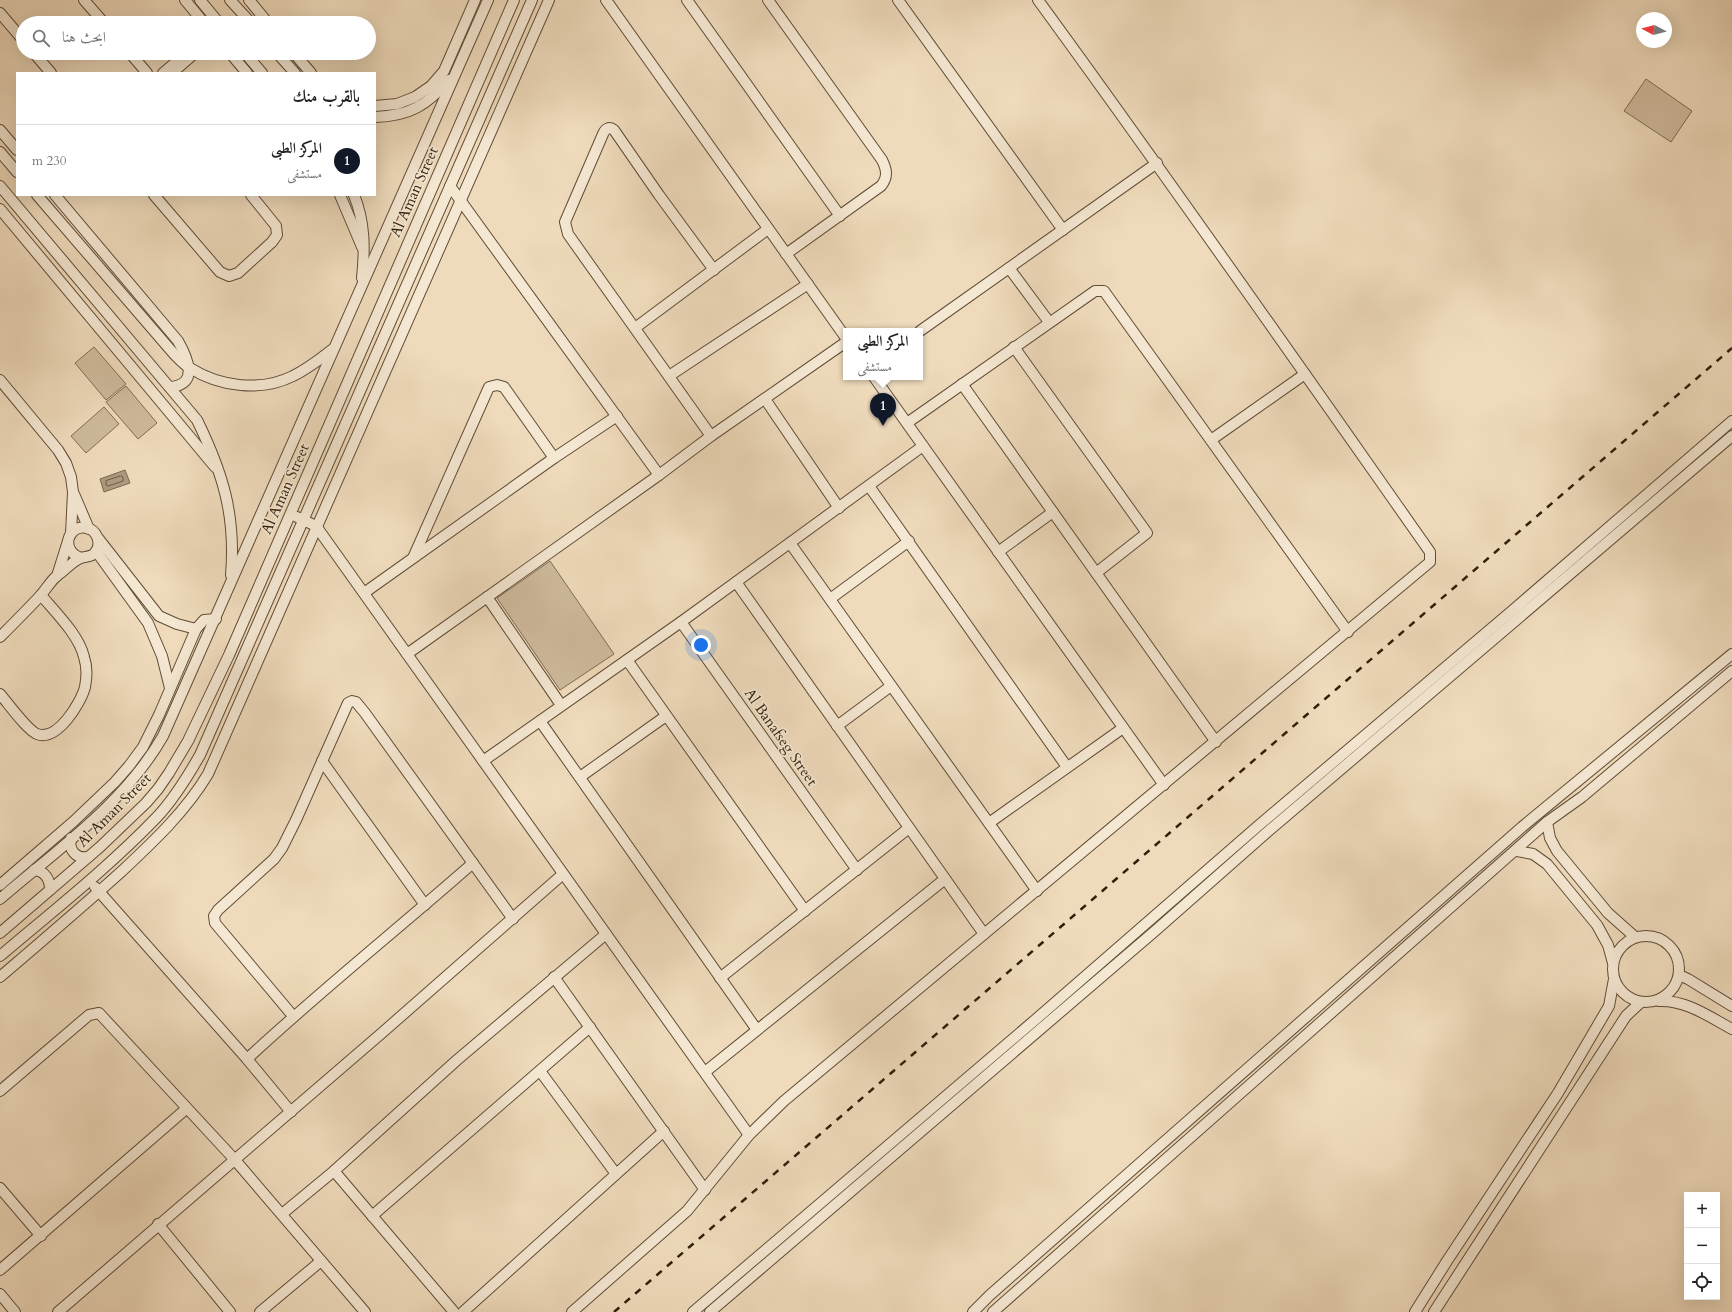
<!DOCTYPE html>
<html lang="ar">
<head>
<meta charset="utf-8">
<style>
  :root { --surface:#fff; --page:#f2f2f2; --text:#222; --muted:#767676; --line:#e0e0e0; --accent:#111827 }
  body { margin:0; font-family:Cardo,Amiri,serif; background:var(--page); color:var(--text); direction:rtl }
  .controls { position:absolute; right:12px; bottom:12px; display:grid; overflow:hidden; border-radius:0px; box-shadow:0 4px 16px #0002 }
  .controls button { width:36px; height:36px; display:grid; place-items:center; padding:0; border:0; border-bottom:1px solid var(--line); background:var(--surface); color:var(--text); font:20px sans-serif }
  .compass { position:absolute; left:1636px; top:12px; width:36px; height:36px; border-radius:50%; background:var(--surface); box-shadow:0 4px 16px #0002; rotate:277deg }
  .you { position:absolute; left:701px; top:645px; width:14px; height:14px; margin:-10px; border:3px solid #fff; border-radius:50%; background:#1a73e8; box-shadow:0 0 0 6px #1a73e833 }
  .badge { display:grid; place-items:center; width:26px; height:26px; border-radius:50%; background:var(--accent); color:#fff; font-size:13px; font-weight:700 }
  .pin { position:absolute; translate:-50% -33px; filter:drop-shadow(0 1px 2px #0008) }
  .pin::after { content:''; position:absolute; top:21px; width:14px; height:12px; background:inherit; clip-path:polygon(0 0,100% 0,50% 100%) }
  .popup { position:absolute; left:843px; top:328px; width:80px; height:52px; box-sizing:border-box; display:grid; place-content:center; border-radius:0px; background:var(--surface); filter:drop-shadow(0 1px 3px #0005); font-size:13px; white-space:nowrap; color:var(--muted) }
  .popup b { font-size:15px; color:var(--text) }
  .popup::after { content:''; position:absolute; left:50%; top:100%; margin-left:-8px; border:8px solid transparent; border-top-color:var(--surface) }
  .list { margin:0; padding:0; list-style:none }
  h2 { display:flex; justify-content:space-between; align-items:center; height:52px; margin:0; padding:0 16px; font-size:17px }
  h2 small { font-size:13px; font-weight:400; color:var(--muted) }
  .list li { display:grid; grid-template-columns:26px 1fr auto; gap:12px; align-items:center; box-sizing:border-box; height:72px; padding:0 16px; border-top:1px solid var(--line) }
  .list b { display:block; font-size:15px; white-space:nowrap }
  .list p { margin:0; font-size:13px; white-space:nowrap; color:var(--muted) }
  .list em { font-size:13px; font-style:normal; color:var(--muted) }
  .icon { flex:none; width:22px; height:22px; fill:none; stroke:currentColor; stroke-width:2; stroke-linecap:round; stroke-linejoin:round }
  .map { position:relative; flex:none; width:1732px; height:1312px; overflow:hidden; direction:ltr }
  .search { position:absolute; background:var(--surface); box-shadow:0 4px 16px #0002; left:16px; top:16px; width:360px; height:44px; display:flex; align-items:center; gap:10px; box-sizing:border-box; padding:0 14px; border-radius:22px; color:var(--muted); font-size:15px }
  .panel { position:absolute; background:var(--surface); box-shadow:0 4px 16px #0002; left:16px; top:72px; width:360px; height:124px; border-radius:0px; direction:rtl }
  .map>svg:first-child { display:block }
</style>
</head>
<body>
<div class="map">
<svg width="1732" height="1312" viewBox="0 0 1732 1312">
  <rect width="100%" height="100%" fill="#efdbbc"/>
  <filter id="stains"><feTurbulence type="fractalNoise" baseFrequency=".005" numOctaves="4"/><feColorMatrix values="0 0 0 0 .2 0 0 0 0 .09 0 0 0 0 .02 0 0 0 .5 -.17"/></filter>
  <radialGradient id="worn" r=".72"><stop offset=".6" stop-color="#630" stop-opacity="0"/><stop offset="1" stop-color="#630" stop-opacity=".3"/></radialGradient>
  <!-- green -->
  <g fill="#cfbb9e" stroke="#806c54">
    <path d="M1646,79L1692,111L1671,142L1624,111Z"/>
    <path d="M94,347L126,384L106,400L75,363Z"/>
    <path d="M126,386L157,423L138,439L106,402Z"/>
    <path d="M104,407L119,424L86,453L71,436Z"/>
    <path d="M550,561L614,654L560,690L497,598Z"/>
  </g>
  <!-- water -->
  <path fill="#ae9a7f" stroke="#7c6850" d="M125,470L130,483L104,492L100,479Z"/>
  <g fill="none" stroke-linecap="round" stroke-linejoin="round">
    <!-- shore -->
    <path stroke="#705c44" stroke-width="1" d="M121,476L123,477V481L108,486L106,485V481Z"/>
    <defs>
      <g id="minor">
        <path d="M84,0L104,23"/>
        <path d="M185,0L204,23"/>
        <path d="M200,0L219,23"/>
        <path d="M230,0L251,23"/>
        <path d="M249,0L268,23"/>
        <path d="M606,0L846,338"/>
        <path d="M687,0L840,216"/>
        <path d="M768,0L882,160C887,170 888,177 881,186L786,254"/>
        <path d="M898,0L1063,230"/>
        <path d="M0,13L23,40"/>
        <path d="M34,53L51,73"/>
        <path d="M130,53L147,73"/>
        <path d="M230,53L247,73"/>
        <path d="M245,53L262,73"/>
        <path d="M277,53L295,73"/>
        <path d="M294,53L311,73"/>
        <path d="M163,73L176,62"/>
        <path d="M172,73L195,53"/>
        <path d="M375,106L397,104L415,97L431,86L444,71L475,0"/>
        <path d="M375,117C410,116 427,105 449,80"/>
        <path d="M0,130L17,150"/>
        <path d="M0,152L17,172"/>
        <path d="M0,186L197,420C223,473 236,516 231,575"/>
        <path d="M450,186L659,475"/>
        <path d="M37,195L174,354C179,359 184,365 190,368C220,387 261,392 293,376C308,369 320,359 333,349"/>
        <path d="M55,195L178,341C187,357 200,385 170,387"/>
        <path d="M154,195L220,272L229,276L238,273L272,242L277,235L276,226L251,195"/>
        <path d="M340,195L362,247"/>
        <path d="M354,195C365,222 365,249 362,278"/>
        <path d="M0,209L215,467"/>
        <path d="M1009,268L1049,322"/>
        <path d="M635,328L768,229"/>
        <path d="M920,331L1157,163"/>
        <path d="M1014,347L1147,533L1096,573"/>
        <path d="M669,376L808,284"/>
        <path d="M874,377L1164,785"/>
        <path d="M0,380L58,450L66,463L71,477L73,492L71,534"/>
        <path d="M962,384L1216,742"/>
        <path d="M765,399L839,508"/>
        <path d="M907,423L1095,291H1104L1348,632"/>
        <path d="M711,436L568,234L565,222L603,134C605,129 609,126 614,130L659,195L714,270"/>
        <path d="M1211,440L1305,374"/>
        <path d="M869,486L1067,767"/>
        <path d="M74,494L89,529"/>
        <path d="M297,517L316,526L749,1135"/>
        <path d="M98,538L159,616L177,624L196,629"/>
        <path d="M790,543L1037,891"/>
        <path d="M96,551L148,623L162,656L170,688"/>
        <path d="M998,552L1053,512"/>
        <path d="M413,558L489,387L497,385L504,387L554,458"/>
        <path d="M57,576L68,541"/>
        <path d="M736,582L984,934"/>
        <path d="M364,593L554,458L617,416"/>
        <path d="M487,597L561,705"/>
        <path d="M830,599L909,541"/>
        <path d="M681,622L857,870"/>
        <path d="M0,637C14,623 28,609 41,595C47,588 52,579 59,574C65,570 74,560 81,558C88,556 93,557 97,550C101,541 96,530 87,528C67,524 60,551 81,558"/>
        <path d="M407,654L659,475L711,436L846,342"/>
        <path d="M627,660L805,911"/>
        <path d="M0,694C8,703 27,730 37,734C57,742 81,703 85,687C87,677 87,666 84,657C79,635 55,612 41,595"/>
        <path d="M540,721L757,1030"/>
        <path d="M837,726L891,686"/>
        <path d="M322,761L425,905"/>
        <path d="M483,761L681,622L923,446"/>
        <path d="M580,777L666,716"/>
        <path d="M1547,822L1550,838L1557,851L1608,913L1635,937"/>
        <path d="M989,823L1123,728"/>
        <path d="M71,838C68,850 76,859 88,857"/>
        <path d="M1517,851L1533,854L1547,864L1597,925L1608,945L1613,963"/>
        <path d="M34,870C45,871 50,879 50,890"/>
        <path d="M0,885L73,822L115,782L129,766L143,747L159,715L196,629L204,620L216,619"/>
        <path d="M95,887L247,1059L291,1112"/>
        <path d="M0,899C58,849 125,803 163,736L488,0"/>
        <path d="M0,933L100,847L146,803L158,789L169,773L188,741L229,655L514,0"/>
        <circle cx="1646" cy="969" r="33"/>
        <path d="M0,956C53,911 109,867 157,817C174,799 188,776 200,755L532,0"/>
        <path d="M1679,975L1688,979L1732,1006"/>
        <path d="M0,977C41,942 82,907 122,871C153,842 186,811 208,774L549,0"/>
        <path d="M554,977L705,1190"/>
        <path d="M720,978L909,828"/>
        <path d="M1659,1001C1686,1000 1708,1016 1732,1029"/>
        <path d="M293,1016L215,923L214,916L218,910L274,859L282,848L296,820L348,703L352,701L356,702L365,713L513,919"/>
        <path d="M247,1059C320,991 398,929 473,863"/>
        <path d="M540,1071L616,1174"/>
        <path d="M705,1072L945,879"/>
        <path d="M0,1091L89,1015L99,1013L235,1160L365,1312"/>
        <path d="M334,1171L454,1312"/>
        <path d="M0,1188L41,1236"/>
        <path d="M282,1214L334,1171L457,1060L606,934"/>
        <path d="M372,1216L590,1027"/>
        <path d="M158,1224L230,1312"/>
        <path d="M0,1270L186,1109"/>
        <path d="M0,1294L15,1312"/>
        <path d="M58,1312L383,1032L563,874"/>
        <path d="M260,1312L321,1261"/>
        <path d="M463,1312L664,1131"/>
        <path d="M572,1312L687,1211L749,1135L784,1101L1430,562V552C1300,367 1171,182 1038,0"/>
        <path d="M693,1312L1035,1020L1258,826L1513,610L1732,421"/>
        <path d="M710,1312L1155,931L1265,834L1732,436"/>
        <path d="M973,1312L990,1295L1522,827L1732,654"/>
        <path d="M993,1312L1547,822L1582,797L1732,671"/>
        <path d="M1415,1312L1447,1261L1558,1093L1609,1006L1614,979"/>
        <path d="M1434,1312L1626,1016L1641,1002"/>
      </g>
    </defs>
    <!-- minor casing -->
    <use href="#minor" stroke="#604c36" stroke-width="12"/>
    <!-- minor -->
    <use href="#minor" stroke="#f5e8d3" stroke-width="10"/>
    <!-- rail -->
    <path stroke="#311d0a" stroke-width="2.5" stroke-dasharray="7 7" stroke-linecap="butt" d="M614,1312L1732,348"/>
  </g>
  <g text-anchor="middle" stroke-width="3.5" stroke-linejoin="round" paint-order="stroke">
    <!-- street labels -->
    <g font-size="15" fill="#311d0a" stroke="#f5e8d3">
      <text transform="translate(414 192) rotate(-66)" y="5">Al Aman Street</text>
      <text transform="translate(285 489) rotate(-66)" y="5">Al Aman Street</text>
      <text transform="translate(781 737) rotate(55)" y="5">Al Banafseg Street</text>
      <text transform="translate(114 810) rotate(-45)" y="5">Al Aman Street</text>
    </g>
  </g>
  <rect width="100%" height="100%" filter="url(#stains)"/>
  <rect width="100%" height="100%" fill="url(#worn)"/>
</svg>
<div class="controls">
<button>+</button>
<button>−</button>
<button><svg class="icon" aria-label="locate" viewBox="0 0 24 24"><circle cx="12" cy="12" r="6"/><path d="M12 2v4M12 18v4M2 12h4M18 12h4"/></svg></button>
</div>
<svg class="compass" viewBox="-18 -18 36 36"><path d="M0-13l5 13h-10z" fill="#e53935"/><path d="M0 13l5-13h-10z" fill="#767676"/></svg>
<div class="you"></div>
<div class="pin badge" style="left:883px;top:426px">1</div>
<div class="popup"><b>المركز الطبى</b>مستشفى</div>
<div class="search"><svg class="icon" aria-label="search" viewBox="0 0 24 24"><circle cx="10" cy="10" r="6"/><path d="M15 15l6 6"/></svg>ابحث هنا</div>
<section class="panel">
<h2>بالقرب منك<small></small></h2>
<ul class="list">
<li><span class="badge">1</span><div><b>المركز الطبى</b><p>مستشفى</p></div><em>230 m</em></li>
</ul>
</section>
</div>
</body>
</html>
